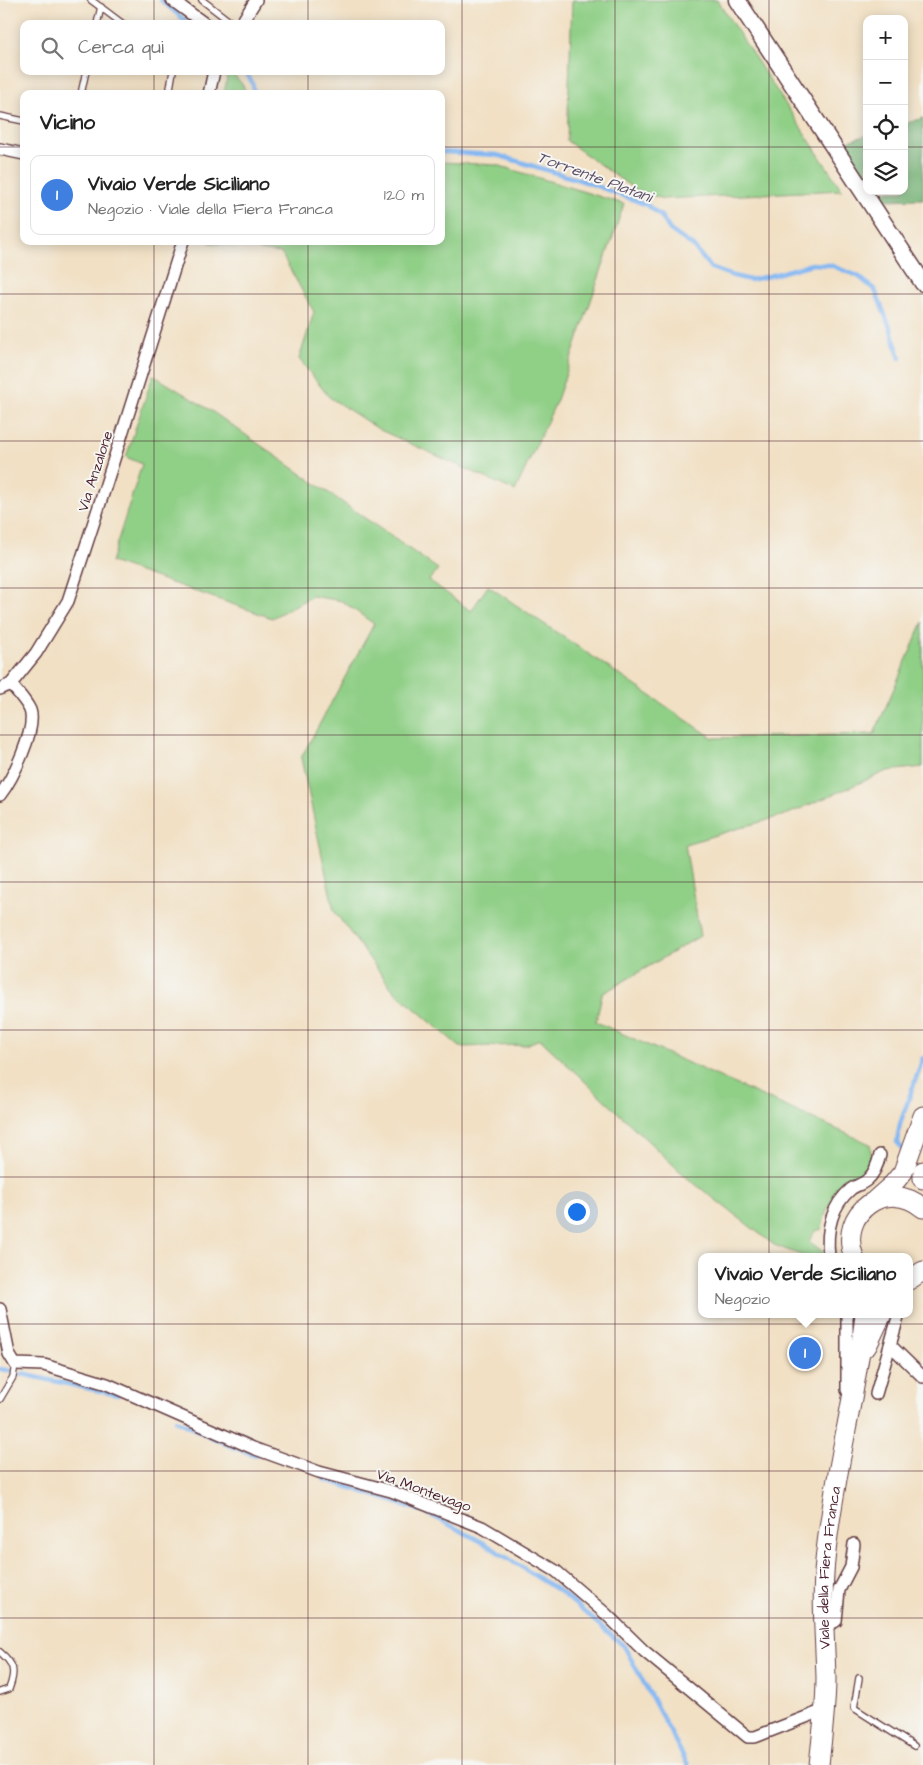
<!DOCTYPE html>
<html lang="it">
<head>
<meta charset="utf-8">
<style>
  :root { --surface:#fff; --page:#f2f2f2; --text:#222; --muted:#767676; --line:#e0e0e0; --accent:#b5179e }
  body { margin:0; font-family:"Architects Daughter",sans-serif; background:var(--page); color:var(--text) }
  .controls { position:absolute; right:15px; top:15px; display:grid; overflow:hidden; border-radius:10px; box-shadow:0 2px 12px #0003 }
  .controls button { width:45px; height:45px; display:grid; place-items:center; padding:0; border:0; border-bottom:1px solid var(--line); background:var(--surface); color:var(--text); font:25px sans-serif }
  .you { position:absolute; left:576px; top:1211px; width:18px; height:18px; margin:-12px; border:4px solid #fff; border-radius:50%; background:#1a73e8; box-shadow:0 0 0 8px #1a73e833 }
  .badge { display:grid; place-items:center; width:32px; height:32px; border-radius:50%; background:var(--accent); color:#fff; font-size:16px; font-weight:700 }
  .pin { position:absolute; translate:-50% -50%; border:2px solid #fff; box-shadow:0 1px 5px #0006 }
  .popup { position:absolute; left:698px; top:1253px; width:215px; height:65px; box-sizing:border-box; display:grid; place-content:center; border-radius:10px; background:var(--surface); filter:drop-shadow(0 1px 4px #0005); font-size:16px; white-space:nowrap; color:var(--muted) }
  .popup b { font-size:19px; color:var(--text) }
  .popup::after { content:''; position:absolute; left:50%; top:100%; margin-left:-10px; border:10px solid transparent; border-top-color:var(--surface) }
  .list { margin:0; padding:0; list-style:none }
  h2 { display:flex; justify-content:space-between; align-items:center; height:65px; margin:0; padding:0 20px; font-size:21px }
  h2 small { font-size:16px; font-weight:400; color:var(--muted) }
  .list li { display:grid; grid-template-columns:32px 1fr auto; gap:15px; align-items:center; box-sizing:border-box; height:80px; margin:0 10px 10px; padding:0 10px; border:1px solid var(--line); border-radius:10px }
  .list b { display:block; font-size:19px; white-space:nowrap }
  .list p { margin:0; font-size:16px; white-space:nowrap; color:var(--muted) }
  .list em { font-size:16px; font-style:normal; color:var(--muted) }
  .icon { flex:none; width:28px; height:28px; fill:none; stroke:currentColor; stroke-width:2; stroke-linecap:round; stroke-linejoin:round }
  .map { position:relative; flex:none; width:923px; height:1765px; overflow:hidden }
  .search { position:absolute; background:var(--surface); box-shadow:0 2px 12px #0003; left:20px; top:20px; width:425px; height:55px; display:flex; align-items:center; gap:12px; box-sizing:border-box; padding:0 18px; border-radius:10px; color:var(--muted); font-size:19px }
  .panel { position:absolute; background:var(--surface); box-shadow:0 2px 12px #0003; left:20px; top:90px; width:425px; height:155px; border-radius:10px }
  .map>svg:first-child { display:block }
</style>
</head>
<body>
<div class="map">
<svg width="923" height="1765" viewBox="0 0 923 1765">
  <rect width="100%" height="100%" fill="#f6f6f2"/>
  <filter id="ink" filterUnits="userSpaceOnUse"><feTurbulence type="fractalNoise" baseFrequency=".02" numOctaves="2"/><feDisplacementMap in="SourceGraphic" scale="10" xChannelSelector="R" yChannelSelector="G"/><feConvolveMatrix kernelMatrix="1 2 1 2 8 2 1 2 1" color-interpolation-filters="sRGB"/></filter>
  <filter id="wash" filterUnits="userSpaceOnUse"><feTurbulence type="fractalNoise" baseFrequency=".0096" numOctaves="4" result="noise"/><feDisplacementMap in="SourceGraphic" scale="20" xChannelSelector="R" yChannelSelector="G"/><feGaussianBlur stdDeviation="1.12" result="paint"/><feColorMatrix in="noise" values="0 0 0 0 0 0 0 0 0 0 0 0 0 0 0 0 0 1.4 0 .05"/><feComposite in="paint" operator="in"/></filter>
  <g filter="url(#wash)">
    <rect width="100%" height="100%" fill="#f1e0c4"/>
    <!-- green -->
    <g fill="#8fcf86" stroke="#6c7758">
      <path d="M572,0H717L842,190L663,199L634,189L567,141Z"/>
      <path d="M228,71H230L243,85L246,94H224Z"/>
      <path d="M441,162L497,165L624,204L557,400L515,491L380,430L329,397L299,359L314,312L281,253L210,243V241H441Z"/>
      <path d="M153,375L210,410L438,569L429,580L471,611L488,586L713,738L874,734L923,622V767L887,771L788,814L685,844L700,936L602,994L596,1022L870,1144C871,1152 872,1161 867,1167C864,1173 854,1178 848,1182C834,1193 824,1212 822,1229L815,1231L809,1241L823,1252L824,1257H806L774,1245L686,1177L540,1039L525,1045L460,1047L393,990L334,911L301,758L374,624L342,601L312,596L272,618L111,562L142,464L126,457Z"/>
    </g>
    <!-- forest -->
    <g fill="#73b273" stroke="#5e684f">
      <path d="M923,118V199L879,200L873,191H904V124Z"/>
      <path d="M867,135V181L842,143Z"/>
    </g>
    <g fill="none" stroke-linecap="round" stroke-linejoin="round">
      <!-- stream -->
      <g stroke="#85b8f2" stroke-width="4.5">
        <path d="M161,0L189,24"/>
        <path d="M245,71L252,82L255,94"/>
        <path d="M441,152L497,155L586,182L647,205L661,216L670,230L693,246L711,268L733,276L750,280L769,276L812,264L830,265L858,276L875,290L891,330L900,358"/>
        <path d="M903,1150L897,1142L900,1124L923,1058"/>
        <path d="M0,1369L11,1371"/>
        <path d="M22,1374L118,1395"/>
        <path d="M176,1420L232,1447L256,1455"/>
        <path d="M324,1479L425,1512L484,1543L562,1593L624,1646L688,1765"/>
      </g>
    </g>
  </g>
  <g filter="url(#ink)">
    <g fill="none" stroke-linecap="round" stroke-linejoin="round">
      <defs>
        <g id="lane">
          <path d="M91,0L123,24"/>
          <path d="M202,0L233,24"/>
          <path d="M97,24L101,7"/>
          <path d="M81,94L86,71"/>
          <path d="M169,94L173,71"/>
          <path d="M0,116L24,121"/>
          <path d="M0,1399L13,1377L15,1364"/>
          <path d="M0,1652C14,1664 16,1671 9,1689L0,1692"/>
          <path d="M859,1678L854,1708L914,1746"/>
        </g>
        <g id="street">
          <path d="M172,0L205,24"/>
          <path d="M241,24L256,0"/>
          <path d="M209,94L214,71"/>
          <path d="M0,149L24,154"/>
          <path d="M0,689L11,684L36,653L68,601L102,497L183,241"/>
          <path d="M0,795C12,780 37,729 30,710C26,701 17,692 11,684"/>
          <path d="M829,1257C826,1231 830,1207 851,1189C856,1185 864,1184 868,1179C875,1173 878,1163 880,1155"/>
          <path d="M0,1309L9,1354L15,1364L44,1365L107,1384L253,1448L319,1472L391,1491L482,1527L556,1571L606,1614L644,1651L748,1737H755L824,1710"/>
          <path d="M890,1345L923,1377"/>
          <path d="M847,1390V1314"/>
          <path d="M876,1394L899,1314"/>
          <path d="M824,1627L836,1621L839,1590L851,1567L854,1544"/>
        </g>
        <path id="secondary" d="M737,0L923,283"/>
        <g id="primary">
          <path d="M923,1171V1179"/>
          <path d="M876,1199L893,1184L903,1172L923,1116"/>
          <path d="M854,1257C837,1213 887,1177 923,1208"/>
          <path d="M909,1280L923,1271"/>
          <path d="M867,1346L882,1314"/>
          <path id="s1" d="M819,1765C822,1736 826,1707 826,1678C825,1639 821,1600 825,1561C833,1478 856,1397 865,1314"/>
        </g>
      </defs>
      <!-- lane casing -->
      <use href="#lane" stroke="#633c42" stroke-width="8"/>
      <!-- street casing -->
      <use href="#street" stroke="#633c42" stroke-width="14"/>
      <!-- secondary casing -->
      <use href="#secondary" stroke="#633c42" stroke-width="19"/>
      <!-- primary casing -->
      <use href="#primary" stroke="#633c42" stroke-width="21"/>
      <!-- lane -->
      <use href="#lane" stroke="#fff" stroke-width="5.5"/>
      <!-- street -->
      <use href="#street" stroke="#fff" stroke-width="11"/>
      <!-- secondary -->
      <use href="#secondary" stroke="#fff" stroke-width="16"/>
      <!-- primary -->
      <use href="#primary" stroke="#fff" stroke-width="19"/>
    </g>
  </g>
  <!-- grid -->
  <path fill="none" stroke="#4a1f2b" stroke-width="1" stroke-opacity="0.55" d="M154,0V24M308,0V24M462,0V1765M615,0V1765M769,0V1765M154,71V94M308,71V94M0,147H24M441,147H867M904,147H923M154,241V1765M308,241V1765M0,294H923M0,441H923M0,588H923M0,735H923M0,882H923M0,1030H923M0,1177H923M0,1324H923M0,1471H923M0,1618H923"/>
  <g text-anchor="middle" stroke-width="4" stroke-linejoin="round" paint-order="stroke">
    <!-- street labels -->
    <g font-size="15" fill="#4a1f2b" stroke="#f6f6f2">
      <text transform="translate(95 471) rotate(-72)" y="5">Via Anzalone</text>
      <text transform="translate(424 1490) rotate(20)" y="5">Via Montevago</text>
      <text dy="5" stroke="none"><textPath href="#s1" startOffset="198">Viale della Fiera Franca</textPath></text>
    </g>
    <!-- water labels -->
    <g font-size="16" font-style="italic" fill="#5c4d67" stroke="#f6f6f2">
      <text transform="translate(595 176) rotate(20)" y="6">Torrente Platani</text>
    </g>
  </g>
</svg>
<div class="controls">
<button>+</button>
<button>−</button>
<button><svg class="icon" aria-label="locate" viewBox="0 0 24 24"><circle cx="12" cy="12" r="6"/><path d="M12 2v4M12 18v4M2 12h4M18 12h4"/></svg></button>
<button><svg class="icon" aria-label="layers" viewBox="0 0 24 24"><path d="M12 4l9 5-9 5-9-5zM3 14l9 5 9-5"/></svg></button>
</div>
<div class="you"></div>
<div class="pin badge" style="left:805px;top:1353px;background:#3f7fe0">1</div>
<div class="popup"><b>Vivaio Verde Siciliano</b>Negozio</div>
<div class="search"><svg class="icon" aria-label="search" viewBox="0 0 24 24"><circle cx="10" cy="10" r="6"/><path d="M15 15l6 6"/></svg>Cerca qui</div>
<section class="panel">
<h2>Vicino<small></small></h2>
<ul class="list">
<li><span class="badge" style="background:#3f7fe0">1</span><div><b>Vivaio Verde Siciliano</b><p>Negozio · Viale della Fiera Franca</p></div><em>120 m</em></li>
</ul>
</section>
</div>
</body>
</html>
